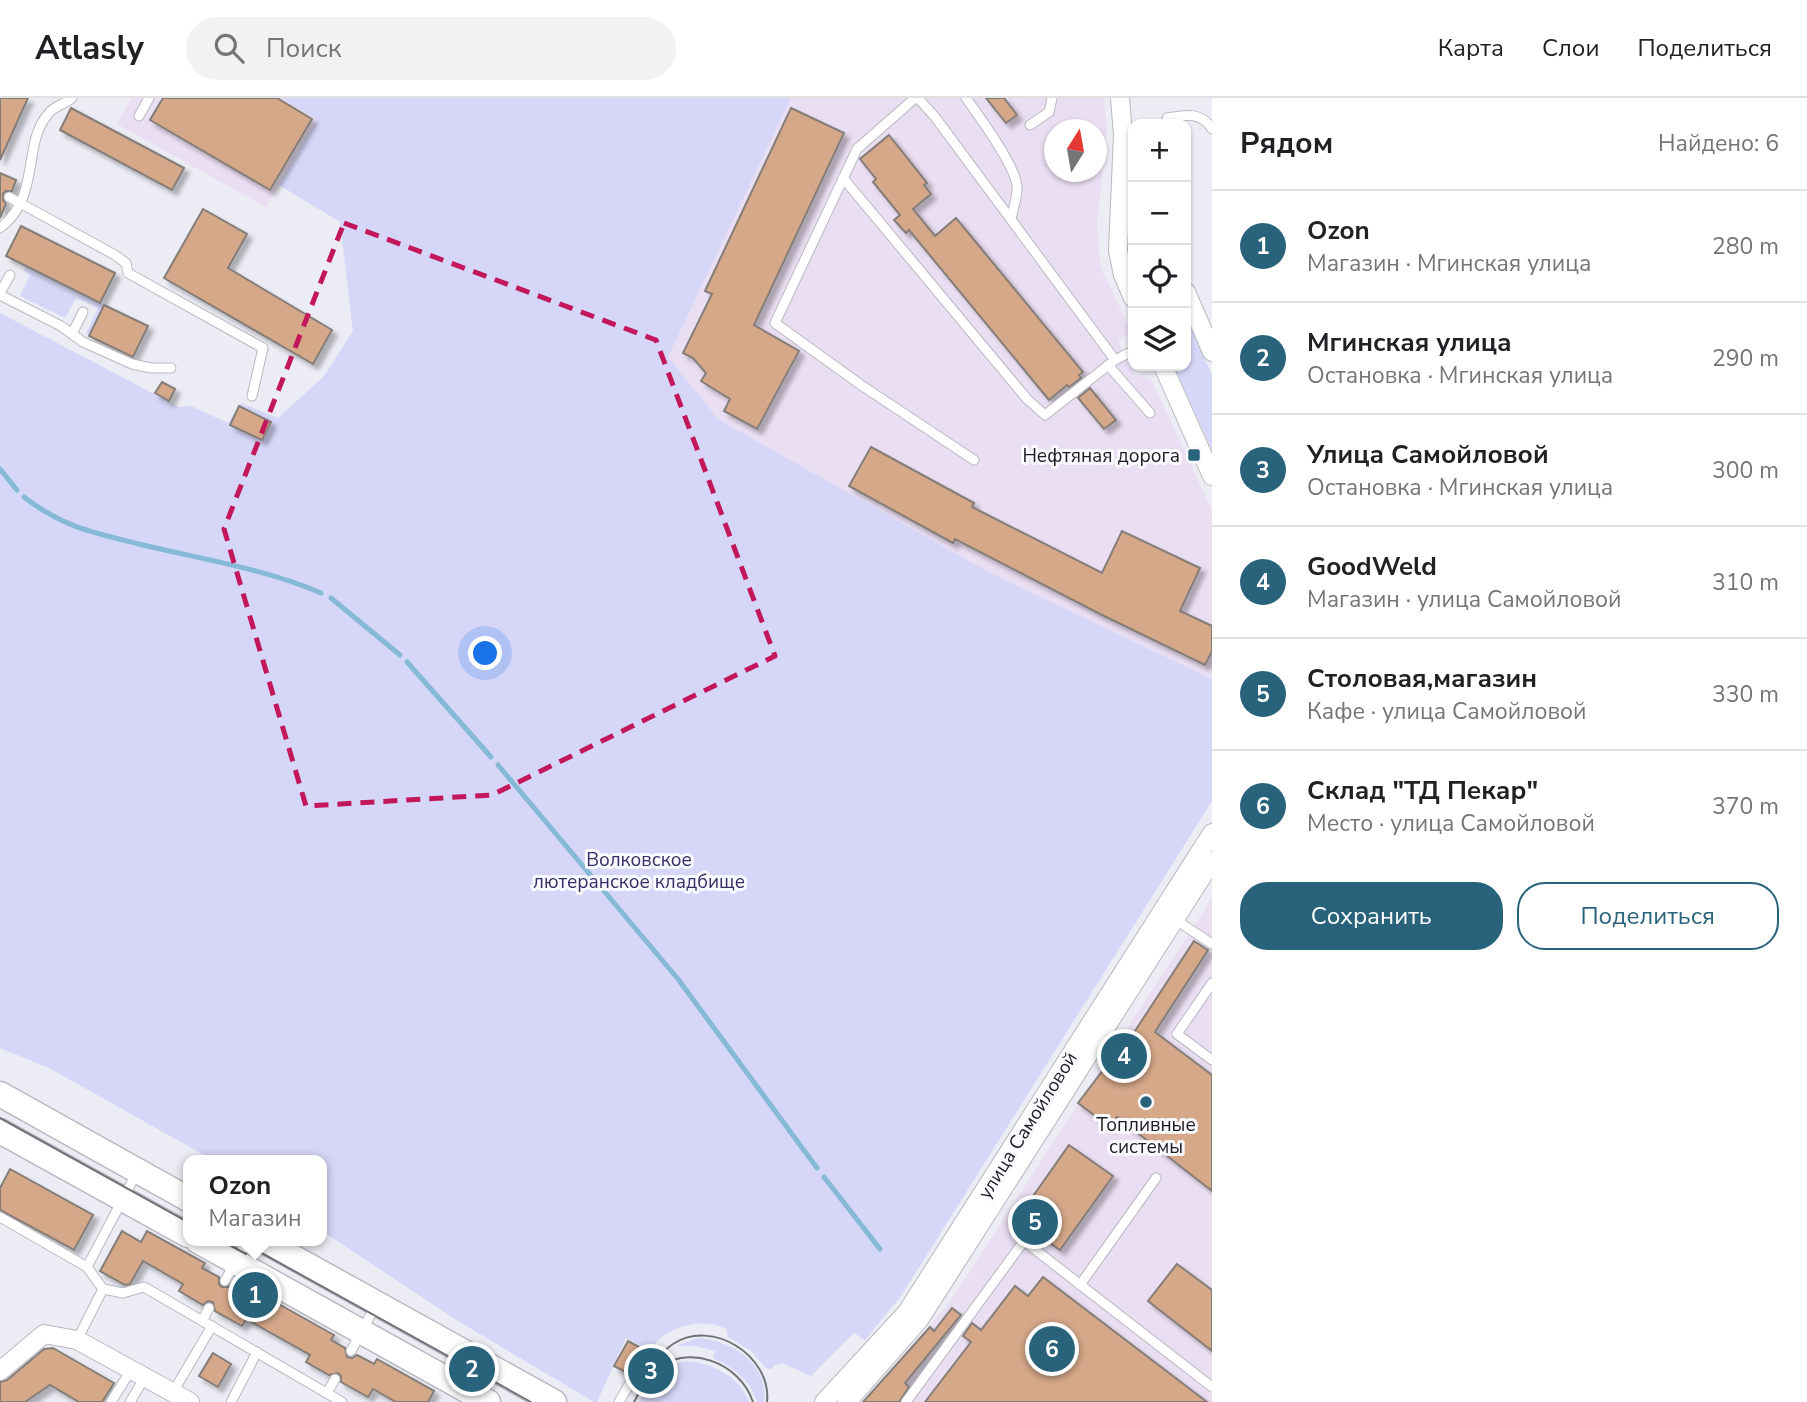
<!DOCTYPE html>
<html lang="ru">
<head>
<meta charset="utf-8">
<style>
  :root { --surface:#fff; --page:#f2f2f2; --text:#202124; --muted:#757577; --line:#e0e0e0; --accent:#28627b }
  body { margin:0; font-family:"Nunito Sans",sans-serif; background:var(--page); color:var(--text) }
  .controls { position:absolute; right:21px; top:21px; display:grid; overflow:hidden; border-radius:14px; box-shadow:0 2px 5px #0004 }
  .controls button { width:63px; height:63px; display:grid; place-items:center; padding:0; border:0; border-bottom:2px solid var(--line); background:var(--surface); color:var(--text); font:35px sans-serif }
  .compass { position:absolute; left:1044px; top:21px; width:63px; height:63px; border-radius:50%; background:var(--surface); box-shadow:0 2px 5px #0004; rotate:11deg }
  .you { position:absolute; left:486px; top:556px; width:24px; height:24px; margin:-18px; border:5px solid #fff; border-radius:50%; background:#1a73e8; box-shadow:0 0 0 10px #1a73e833 }
  .badge { display:grid; place-items:center; width:46px; height:46px; border-radius:50%; background:var(--accent); color:#fff; font-size:23px; font-weight:700 }
  .pin { position:absolute; translate:-50% -50%; border:4px solid #fff; box-shadow:0 2px 7px #0006 }
  .popup { position:absolute; left:183px; top:1057px; width:144px; height:91px; box-sizing:border-box; display:grid; place-content:center; border-radius:14px; background:var(--surface); filter:drop-shadow(0 2px 5px #0005); font-size:23px; white-space:nowrap; color:var(--muted) }
  .popup b { font-size:26px; color:var(--text) }
  .popup::after { content:''; position:absolute; left:50%; top:100%; margin-left:-14px; border:14px solid transparent; border-top-color:var(--surface) }
  .list { margin:0; padding:0; list-style:none }
  h2 { display:flex; justify-content:space-between; align-items:center; height:91px; margin:0; padding:0 28px; font-size:30px }
  h2 small { font-size:23px; font-weight:400; color:var(--muted) }
  .list li { display:grid; grid-template-columns:46px 1fr auto; gap:21px; align-items:center; box-sizing:border-box; height:112px; padding:0 28px; border-top:2px solid var(--line) }
  .list b { display:block; font-size:26px; white-space:nowrap }
  .list p { margin:0; font-size:23px; white-space:nowrap; color:var(--muted) }
  .list em { font-size:23px; font-style:normal; color:var(--muted) }
  .actions { display:flex; gap:14px; padding:21px 28px }
  .actions a { flex:1; padding:16px 0; border:2px solid var(--accent); border-radius:28px; text-align:center; font-size:24px; color:var(--accent) }
  .actions .main { background:var(--accent); color:#fff }
  .icon { flex:none; width:38px; height:38px; fill:none; stroke:currentColor; stroke-width:2; stroke-linecap:round; stroke-linejoin:round }
  .map { position:relative; flex:none; width:1212px; height:1304px; overflow:hidden }
  header { display:flex; align-items:center; gap:42px; box-sizing:border-box; height:98px; padding:0 35px; background:var(--surface); border-bottom:2px solid var(--line) }
  header strong { font-size:33px }
  nav { display:flex; gap:38px; margin-inline-start:auto; font-size:24px }
  .search { width:490px; height:63px; background:var(--page); display:flex; align-items:center; gap:18px; box-sizing:border-box; padding:0 24px; border-radius:38px; color:var(--muted); font-size:26px }
  main { display:flex }
  aside { flex:1; background:var(--surface) }
  .map>svg:first-child { display:block }
</style>
</head>
<body>
<header>
<strong>Atlasly</strong>
<div class="search"><svg class="icon" aria-label="search" viewBox="0 0 24 24"><circle cx="10" cy="10" r="6"/><path d="M15 15l6 6"/></svg>Поиск</div>
<nav><a>Карта</a><a>Слои</a><a>Поделиться</a></nav>
</header>
<main>
<div class="map">
<svg width="1212" height="1304" viewBox="0 0 1212 1304">
  <defs>
    <filter id="shadow"><feDropShadow dx="5" dy="5" stdDeviation="2" flood-color="#0004"/></filter>
  </defs>
  <rect width="100%" height="100%" fill="#ececf5"/>
  <!-- industrial -->
  <g fill="#eadef2" fill-rule="evenodd">
    <path d="M132,0H282L317,21L266,109L117,26Z"/>
    <path d="M791,0H1104L1107,31L1097,126L1100,167L1131,234L1118,242L1135,277L1151,281L1212,413V581L985,472L718,321L668,259ZM1055,32H1097V74H1055Z"/>
    <path d="M1212,800V1304H862L947,1208Z"/>
  </g>
  <!-- green -->
  <g fill="#d6d6f8">
    <path d="M282,0H791L668,259L718,321L985,472L1212,581V703L901,1198L865,1242L854,1235L811,1278L782,1265L775,1267L771,1271L766,1270L750,1252L728,1239L726,1231C702,1218 664,1229 650,1252L626,1240L597,1304H594L458,1223L322,1133V1062H213L49,970L0,950V215L179,309L191,308L228,325L241,305L278,320L324,278L353,233L340,124L279,87L317,21Z"/>
    <path d="M26,168L104,207L89,238L86,236L98,210L76,200L65,220L20,198L30,177L24,173Z"/>
    <path d="M1186,219L1212,277V352L1174,268H1186Z"/>
    <path d="M698,1240C732,1242 769,1266 764,1304H757C750,1281 733,1270 713,1260L715,1253L695,1248H675Z"/>
    <path d="M687,1263C713,1265 739,1279 749,1304H639C651,1282 661,1268 687,1263Z"/>
  </g>
  <g fill="none" stroke-linecap="round" stroke-linejoin="round">
    <!-- stream -->
    <g stroke="#85b9d6" stroke-width="5">
      <path d="M0,371L17,392"/>
      <path d="M24,399C64,430 95,435 143,447C202,461 265,471 321,495"/>
      <path d="M331,500L400,557"/>
      <path d="M407,564L491,659"/>
      <path d="M498,667L678,881L817,1070"/>
      <path d="M824,1079L880,1151"/>
    </g>
  </g>
  <!-- building -->
  <g fill="#d5a889" stroke="#847d78" stroke-width="2" filter="url(#shadow)">
    <path d="M0,0H28L0,62Z"/>
    <path d="M163,0H277L312,21L270,92L150,22Z"/>
    <path d="M986,0H1004L1017,17L1006,25Z"/>
    <path d="M71,10L184,70L172,92L60,32Z"/>
    <path d="M791,10L844,35L754,227L799,253L757,331L724,313L730,301L701,283L706,275L693,260L683,255L712,196L705,193Z"/>
    <path d="M889,37L927,85L924,87L931,96L913,111L935,138L956,120L1083,274L1079,277L1081,280L1069,289L1067,287L1049,302L909,132L906,135L894,122L900,117L873,84L876,81L860,61Z"/>
    <path d="M0,75L16,82L12,93H6L3,96V102L6,106L0,120Z"/>
    <path d="M203,111L247,136L228,170L332,232L313,266L164,180Z"/>
    <path d="M21,128L115,175L100,205L6,158Z"/>
    <path d="M104,207L148,228L133,259L89,238Z"/>
    <path d="M162,284L175,291L169,303L155,295Z"/>
    <path d="M1090,290L1116,322L1104,331L1078,300Z"/>
    <path d="M239,308L271,324L262,342L230,327Z"/>
    <path d="M871,349L974,405L972,409L1102,475L1122,433L1200,470L1180,513L1212,528V553L1205,567L1100,516L955,441L953,445L849,388Z"/>
    <path d="M1194,843L1208,852L1155,934L1212,977V1093L1117,1019L1110,1029L1078,1005L1129,938L1131,939Z"/>
    <path d="M1069,1047L1113,1078L1060,1152L1017,1121Z"/>
    <path d="M10,1071L93,1117L74,1152L0,1112V1090Z"/>
    <path d="M122,1133L141,1144L147,1133L205,1165L202,1170L219,1179V1186L222,1189H228L231,1186L247,1195L250,1190L334,1237L331,1242L345,1250L347,1259L352,1260L357,1257L374,1266L377,1261L434,1293L428,1304H396L373,1291L368,1299L341,1284V1278L338,1275L329,1277L306,1264L310,1257L246,1221L242,1228L215,1213L213,1204L208,1203L203,1207L179,1193L183,1186L143,1163L130,1186L125,1187L100,1173Z"/>
    <path d="M1177,1166L1212,1192V1253L1148,1203Z"/>
    <path d="M1043,1179L1207,1304H925L971,1244L963,1238L972,1225L981,1232L1015,1188L1028,1198Z"/>
    <path d="M952,1210L961,1217L905,1285L909,1289L899,1304H863L930,1229L934,1233Z"/>
    <path d="M628,1243L648,1254L635,1279L614,1268Z"/>
    <path d="M53,1250L114,1285L102,1304H79L50,1287L25,1304H0V1284L7,1282L44,1251Z"/>
    <path d="M213,1255L231,1266L218,1289L199,1278Z"/>
  </g>
  <g fill="none" stroke-linecap="round" stroke-linejoin="round">
    <defs>
      <g id="lane">
        <path d="M915,0L857,51L775,225L861,287L974,362"/>
        <path d="M918,0L935,19L1115,262"/>
        <path d="M966,0C979,18 1015,67 1017,88C1018,98 1013,110 1011,121"/>
        <path d="M139,18L149,0"/>
        <path d="M1167,20C1185,17 1201,13 1212,31"/>
        <path d="M1030,27L1049,14L1052,0"/>
        <path d="M843,80L1027,301L1045,317L1115,262L1133,253"/>
        <path d="M9,99L115,157L126,165L128,175L263,250L252,298"/>
        <path d="M0,130C42,98 21,46 49,15C54,8 65,6 72,0"/>
        <path d="M0,195L10,177"/>
        <path d="M0,197L61,228L83,244L132,266L151,270H171"/>
        <path d="M72,236L83,214"/>
        <path d="M1108,267L1150,315"/>
        <path d="M1173,820L1212,846"/>
        <path d="M1212,885L1177,936L1212,962"/>
        <path d="M136,1076L87,1169L103,1191L123,1195L144,1189L342,1304"/>
        <path d="M0,1119L87,1169"/>
        <path d="M225,1183L247,1143"/>
        <path d="M1080,1187L1156,1080"/>
        <path d="M202,1223L209,1210"/>
        <path d="M77,1242L103,1191"/>
        <path d="M351,1253L376,1207"/>
        <path d="M173,1294L212,1228"/>
        <path d="M327,1295L335,1281"/>
        <path d="M111,1304L131,1272"/>
        <path d="M130,1304L145,1279"/>
        <path d="M231,1304L257,1254"/>
        <path d="M619,1304L630,1285"/>
        <path d="M906,1304L1024,1143L1212,1289"/>
      </g>
      <g id="street">
        <path d="M1120,0L1123,37L1118,153L1123,177L1133,200"/>
        <path d="M1186,194L1212,254"/>
        <path d="M1163,268L1212,378"/>
        <path d="M0,1273L44,1236L77,1242L190,1304"/>
        <path d="M824,1304L907,1214L1212,735"/>
        <path d="M847,1304L919,1222L1212,763"/>
      </g>
      <g id="secondary">
        <path d="M0,996L188,1101"/>
        <path d="M0,1033L188,1137"/>
        <path d="M198,1143L488,1304"/>
        <path d="M264,1143L554,1304"/>
      </g>
    </defs>
    <!-- lane casing -->
    <use href="#lane" stroke="#b8b8c0" stroke-width="11"/>
    <!-- street casing -->
    <use href="#street" stroke="#b8b8c0" stroke-width="20"/>
    <!-- secondary casing -->
    <use href="#secondary" stroke="#b8b8c0" stroke-width="27"/>
    <!-- lane -->
    <use href="#lane" stroke="#fff" stroke-width="9"/>
    <!-- street -->
    <use href="#street" stroke="#fff" stroke-width="18"/>
    <!-- secondary -->
    <use href="#secondary" stroke="#fff" stroke-width="24"/>
    <!-- tram -->
    <g stroke="#727278" stroke-width="2">
      <path d="M0,1020L188,1124"/>
      <path d="M222,1143L246,1156"/>
      <path d="M240,1143L531,1304"/>
      <path d="M654,1273C686,1244 740,1264 753,1304"/>
      <path d="M634,1304C645,1285 654,1258 673,1246C712,1220 772,1258 767,1304"/>
    </g>
  </g>
  <!-- marked area -->
  <path fill="none" stroke="#c2185b" stroke-width="5" stroke-dasharray="14 9" stroke-linejoin="round" d="M344,125L656,242L775,558L492,697L306,708L224,431Z"/>
  <!-- markers -->
  <g fill="#28627b" stroke="#fafafe" stroke-width="2.5">
    <rect x="1187" y="350" width="14" height="14" rx="3.5"/>
    <circle cx="1146" cy="1004" r="7"/>
  </g>
  <g text-anchor="middle" stroke-width="6" stroke-linejoin="round" paint-order="stroke">
    <!-- poi labels -->
    <g font-size="19" fill="#1d1d20" stroke="#fafafe" text-anchor="end">
      <text x="1180" y="364">Нефтяная дорога</text>
      <text x="1146" y="1033" text-anchor="middle">Топливные<tspan x="1146" dy="22">системы</tspan></text>
    </g>
    <!-- park labels -->
    <g font-size="19" fill="#352e68" stroke="#fafafe">
      <text x="639" y="768">Волковское<tspan x="639" dy="22">лютеранское кладбище</tspan></text>
    </g>
    <!-- street labels -->
    <g font-size="19" fill="#1d1d20" stroke="#fafafe">
      <text transform="translate(1027 1027) rotate(-58)" y="7">улица Самойловой</text>
    </g>
  </g>
</svg>
<div class="controls">
<button>+</button>
<button>−</button>
<button><svg class="icon" aria-label="locate" viewBox="0 0 24 24"><circle cx="12" cy="12" r="6"/><path d="M12 2v4M12 18v4M2 12h4M18 12h4"/></svg></button>
<button><svg class="icon" aria-label="layers" viewBox="0 0 24 24"><path d="M12 4l9 5-9 5-9-5zM3 14l9 5 9-5"/></svg></button>
</div>
<svg class="compass" viewBox="-18 -18 36 36"><path d="M0-13l5 13h-10z" fill="#e53935"/><path d="M0 13l5-13h-10z" fill="#757577"/></svg>
<div class="you"></div>
<div class="pin badge" style="left:255px;top:1197px">1</div>
<div class="popup"><b>Ozon</b>Магазин</div>
<div class="pin badge" style="left:472px;top:1271px">2</div>
<div class="pin badge" style="left:651px;top:1273px">3</div>
<div class="pin badge" style="left:1124px;top:958px">4</div>
<div class="pin badge" style="left:1035px;top:1124px">5</div>
<div class="pin badge" style="left:1052px;top:1251px">6</div>
</div>
<aside>
<h2>Рядом<small>Найдено: 6</small></h2>
<ul class="list">
<li><span class="badge">1</span><div><b>Ozon</b><p>Магазин · Мгинская улица</p></div><em>280 m</em></li>
<li><span class="badge">2</span><div><b>Мгинская улица</b><p>Остановка · Мгинская улица</p></div><em>290 m</em></li>
<li><span class="badge">3</span><div><b>Улица Самойловой</b><p>Остановка · Мгинская улица</p></div><em>300 m</em></li>
<li><span class="badge">4</span><div><b>GoodWeld</b><p>Магазин · улица Самойловой</p></div><em>310 m</em></li>
<li><span class="badge">5</span><div><b>Столовая,магазин</b><p>Кафе · улица Самойловой</p></div><em>330 m</em></li>
<li><span class="badge">6</span><div><b>Склад &quot;ТД Пекар&quot;</b><p>Место · улица Самойловой</p></div><em>370 m</em></li>
</ul>
<div class="actions"><a class="main">Сохранить</a><a>Поделиться</a></div>
</aside>
</main>
</body>
</html>
